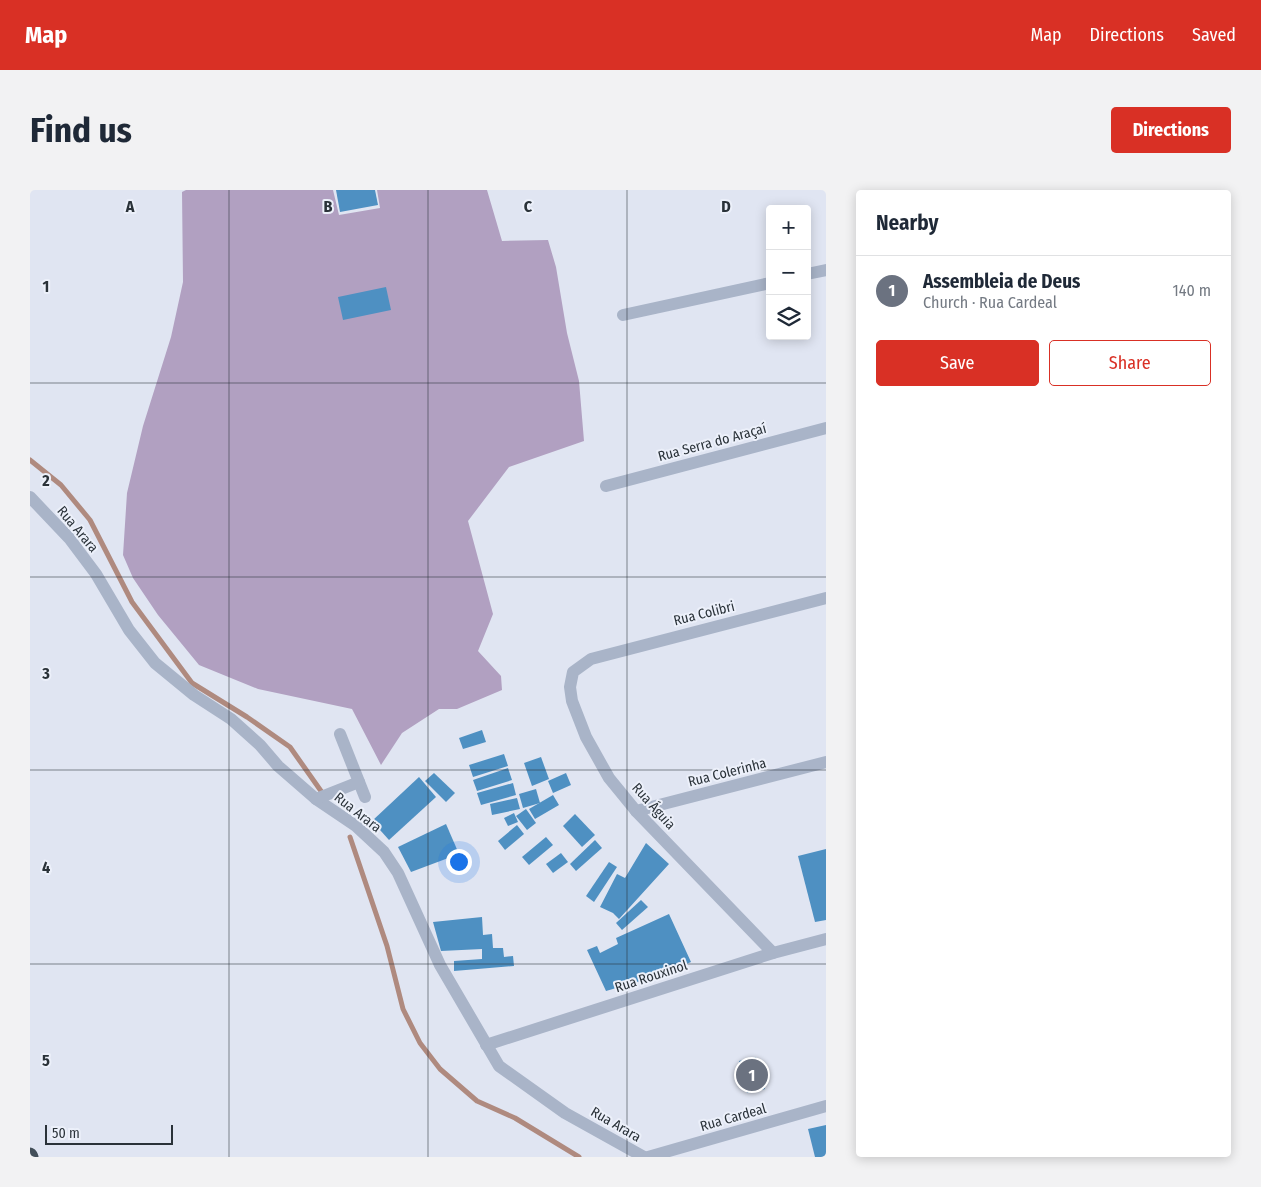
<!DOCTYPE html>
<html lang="en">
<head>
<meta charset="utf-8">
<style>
  :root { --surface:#fff; --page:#f2f2f3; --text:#1f2937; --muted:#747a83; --line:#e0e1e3; --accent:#d93025 }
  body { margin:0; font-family:"Fira Sans Condensed",sans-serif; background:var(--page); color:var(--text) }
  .controls { position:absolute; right:15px; top:15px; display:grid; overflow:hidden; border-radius:5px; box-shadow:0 2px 12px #0003 }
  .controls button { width:45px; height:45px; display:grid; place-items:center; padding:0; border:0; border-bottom:1px solid var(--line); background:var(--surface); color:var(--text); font:25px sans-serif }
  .scale { position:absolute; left:15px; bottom:12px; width:128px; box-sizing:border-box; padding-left:5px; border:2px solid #2a3239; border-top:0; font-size:14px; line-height:18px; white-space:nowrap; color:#2a3239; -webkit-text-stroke:4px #ecf0fa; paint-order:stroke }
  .you { position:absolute; left:428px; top:671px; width:18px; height:18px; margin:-12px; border:4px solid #fff; border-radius:50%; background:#1a73e8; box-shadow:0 0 0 8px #1a73e833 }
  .badge { display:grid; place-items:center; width:32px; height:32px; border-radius:50%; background:var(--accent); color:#fff; font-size:16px; font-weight:700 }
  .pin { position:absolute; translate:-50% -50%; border:2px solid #fff; box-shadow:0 1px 5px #0006 }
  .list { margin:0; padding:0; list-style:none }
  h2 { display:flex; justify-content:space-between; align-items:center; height:65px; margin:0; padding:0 20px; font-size:21px }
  h2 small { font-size:16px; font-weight:400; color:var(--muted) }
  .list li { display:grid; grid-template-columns:32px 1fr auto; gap:15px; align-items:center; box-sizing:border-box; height:70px; padding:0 20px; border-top:1px solid var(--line) }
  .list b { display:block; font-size:19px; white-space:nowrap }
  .list p { margin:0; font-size:16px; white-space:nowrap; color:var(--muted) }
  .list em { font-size:16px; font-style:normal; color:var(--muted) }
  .actions { display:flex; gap:10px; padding:15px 20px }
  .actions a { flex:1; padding:11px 0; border:1px solid var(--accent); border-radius:5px; text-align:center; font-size:18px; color:var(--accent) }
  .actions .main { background:var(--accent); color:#fff }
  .icon { flex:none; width:28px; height:28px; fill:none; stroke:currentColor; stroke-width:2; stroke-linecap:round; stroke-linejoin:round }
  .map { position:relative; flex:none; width:796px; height:967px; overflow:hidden; border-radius:5px }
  header { display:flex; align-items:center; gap:30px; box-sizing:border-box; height:70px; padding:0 25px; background:var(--accent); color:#fff }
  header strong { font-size:24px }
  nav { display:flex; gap:28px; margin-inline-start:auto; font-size:18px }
  .intro { display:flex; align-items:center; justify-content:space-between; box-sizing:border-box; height:120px; padding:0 30px }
  h1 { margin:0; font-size:35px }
  .button { padding:12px 22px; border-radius:5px; background:var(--accent); color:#fff; font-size:18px; font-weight:700 }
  main { display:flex; gap:30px; padding:0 30px }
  aside { flex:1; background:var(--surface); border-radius:5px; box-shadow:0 2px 12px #0003 }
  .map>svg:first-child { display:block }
</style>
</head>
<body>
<header>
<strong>Map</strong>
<nav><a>Map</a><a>Directions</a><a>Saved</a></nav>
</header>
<div class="intro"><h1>Find us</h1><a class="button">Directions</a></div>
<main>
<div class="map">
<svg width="796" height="967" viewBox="0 0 796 967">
  <rect width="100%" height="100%" fill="#e0e5f2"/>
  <!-- green -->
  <path fill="#b1a0c1" d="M156,0H303L309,25L350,18L347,0H457L472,51L518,50L526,77L537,143L549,191L554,251L479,277L438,331L463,424L448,461L471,486L472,500L427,519H409L372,543L351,575L322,519L228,499L169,475L128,425L103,388L93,365L97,303L113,236L141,147L153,92L152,2Z"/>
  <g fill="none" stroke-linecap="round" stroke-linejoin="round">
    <!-- stream -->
    <g stroke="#af8a7f" stroke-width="5">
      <path d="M0,270L31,295L60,330L102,412L162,493L217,527L260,557L291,601"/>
      <path d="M320,647L357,756L373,819L390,853L410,879L447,911L485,928L549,967"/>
    </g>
  </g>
  <!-- building -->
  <g fill="#4e90c2">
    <path d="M306,0H345L348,15L310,22Z"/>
    <path d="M356,97L361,120L313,130L308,107Z"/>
    <path d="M452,540L456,552L433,559L429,548Z"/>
    <path d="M474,564L478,576L443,587L439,575Z"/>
    <path d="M511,567L519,589L502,596L494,573Z"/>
    <path d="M478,578L482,590L447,601L443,590Z"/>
    <path d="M404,583L425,603L416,612L395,591Z"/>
    <path d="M536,583L541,595L523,603L518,591Z"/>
    <path d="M389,587L406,607L359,650L342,631Z"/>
    <path d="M483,593L486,605L451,615L447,603Z"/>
    <path d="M506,599L510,613L493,618L489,604Z"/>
    <path d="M523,605L529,615L505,629L499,619Z"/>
    <path d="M487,608L490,619L462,625L460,614Z"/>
    <path d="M496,619L506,633L497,640L486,626Z"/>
    <path d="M484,623L488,632L478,636L474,628Z"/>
    <path d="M545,624L565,645L552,657L533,636Z"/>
    <path d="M416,634L429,664L381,682L368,657Z"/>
    <path d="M487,635L494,644L475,660L468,651Z"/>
    <path d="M516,647L523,655L499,675L492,667Z"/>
    <path d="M565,650L572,658L546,681L540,674Z"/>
    <path d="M616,653L639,674L589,729L583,723L570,717L587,684L595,688Z"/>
    <path d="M796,659V730L785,732L768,666Z"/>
    <path d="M531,663L538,672L523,683L516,674Z"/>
    <path d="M579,672L587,677L564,712L556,706Z"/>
    <path d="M611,710L618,717L592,740L586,733Z"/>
    <path d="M639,724L661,772L631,785L576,801L557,760L567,756L570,763L588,754L586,748Z"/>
    <path d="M452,727L453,745L462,744L463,758H473L474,767L483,766L484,776L424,781V771L452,769V759L411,761L403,732Z"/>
    <path d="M726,867L735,899L717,903L709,871Z"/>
    <path d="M796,935V967H785L778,939Z"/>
  </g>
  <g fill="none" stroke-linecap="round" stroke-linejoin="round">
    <!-- minor -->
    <g stroke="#a9b4c8" stroke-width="12">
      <path d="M777,84L796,80"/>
      <path d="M593,125L740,93"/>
      <path d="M576,296L796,238"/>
      <path d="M0,307L39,348L66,384L99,440L125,473L164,505L201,529L230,555L248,576L286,609L326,636L354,662L368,683L410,775L469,876L535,923L614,967"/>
      <path d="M310,544L335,607"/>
      <path d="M286,609L329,592"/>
      <path d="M606,621L796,572"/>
      <path d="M743,763L606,621L579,588L556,547L542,511L540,497L543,482L561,469L796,408"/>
      <path d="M456,855L743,763L796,749"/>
      <path d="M618,967L796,916"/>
    </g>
    <!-- highway -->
    <path stroke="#424e59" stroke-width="15" d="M0,965L1,967"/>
  </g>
  <!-- grid -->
  <path fill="none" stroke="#2a3239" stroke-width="1" stroke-opacity="0.55" d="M199,0V967M398,0V967M597,0V967M0,193H796M0,387H796M0,580H796M0,774H796"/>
  <g text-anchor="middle" stroke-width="4" stroke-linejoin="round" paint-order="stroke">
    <!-- street labels -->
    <g font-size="14" fill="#2a3239" stroke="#ecf0fa">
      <text transform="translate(682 252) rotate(-15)" y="5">Rua Serra do Araçaí</text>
      <text transform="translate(48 339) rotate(50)" y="5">Rua Arara</text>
      <text transform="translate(674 423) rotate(-14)" y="5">Rua Colibri</text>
      <text transform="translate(697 582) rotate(-14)" y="5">Rua Colerinha</text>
      <text transform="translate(624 616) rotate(48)" y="5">Rua Águia</text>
      <text transform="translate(328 622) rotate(38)" y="5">Rua Arara</text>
      <text transform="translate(621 786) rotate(-18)" y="5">Rua Rouxinol</text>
      <text transform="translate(703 927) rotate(-16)" y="5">Rua Cardeal</text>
      <text transform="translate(586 934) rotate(30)" y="5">Rua Arara</text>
    </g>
  </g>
  <g font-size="16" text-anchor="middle" font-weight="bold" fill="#2a3239" stroke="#ecf0fa" stroke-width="4" stroke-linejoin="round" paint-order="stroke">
    <text x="100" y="22">A</text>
    <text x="298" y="22">B</text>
    <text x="498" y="22">C</text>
    <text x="696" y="22">D</text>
    <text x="16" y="102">1</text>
    <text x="16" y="296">2</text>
    <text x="16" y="489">3</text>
    <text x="16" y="683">4</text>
    <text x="16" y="876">5</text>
  </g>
</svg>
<div class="controls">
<button>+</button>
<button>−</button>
<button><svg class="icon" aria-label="layers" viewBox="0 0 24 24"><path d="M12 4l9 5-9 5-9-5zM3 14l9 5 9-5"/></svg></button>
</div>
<div class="scale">50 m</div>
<div class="you"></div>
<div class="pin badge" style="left:722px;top:885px;background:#6b7280">1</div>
</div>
<aside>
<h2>Nearby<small></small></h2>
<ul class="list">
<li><span class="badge" style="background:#6b7280">1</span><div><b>Assembleia de Deus</b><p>Church · Rua Cardeal</p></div><em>140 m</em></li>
</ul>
<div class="actions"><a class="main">Save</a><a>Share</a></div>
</aside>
</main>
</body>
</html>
